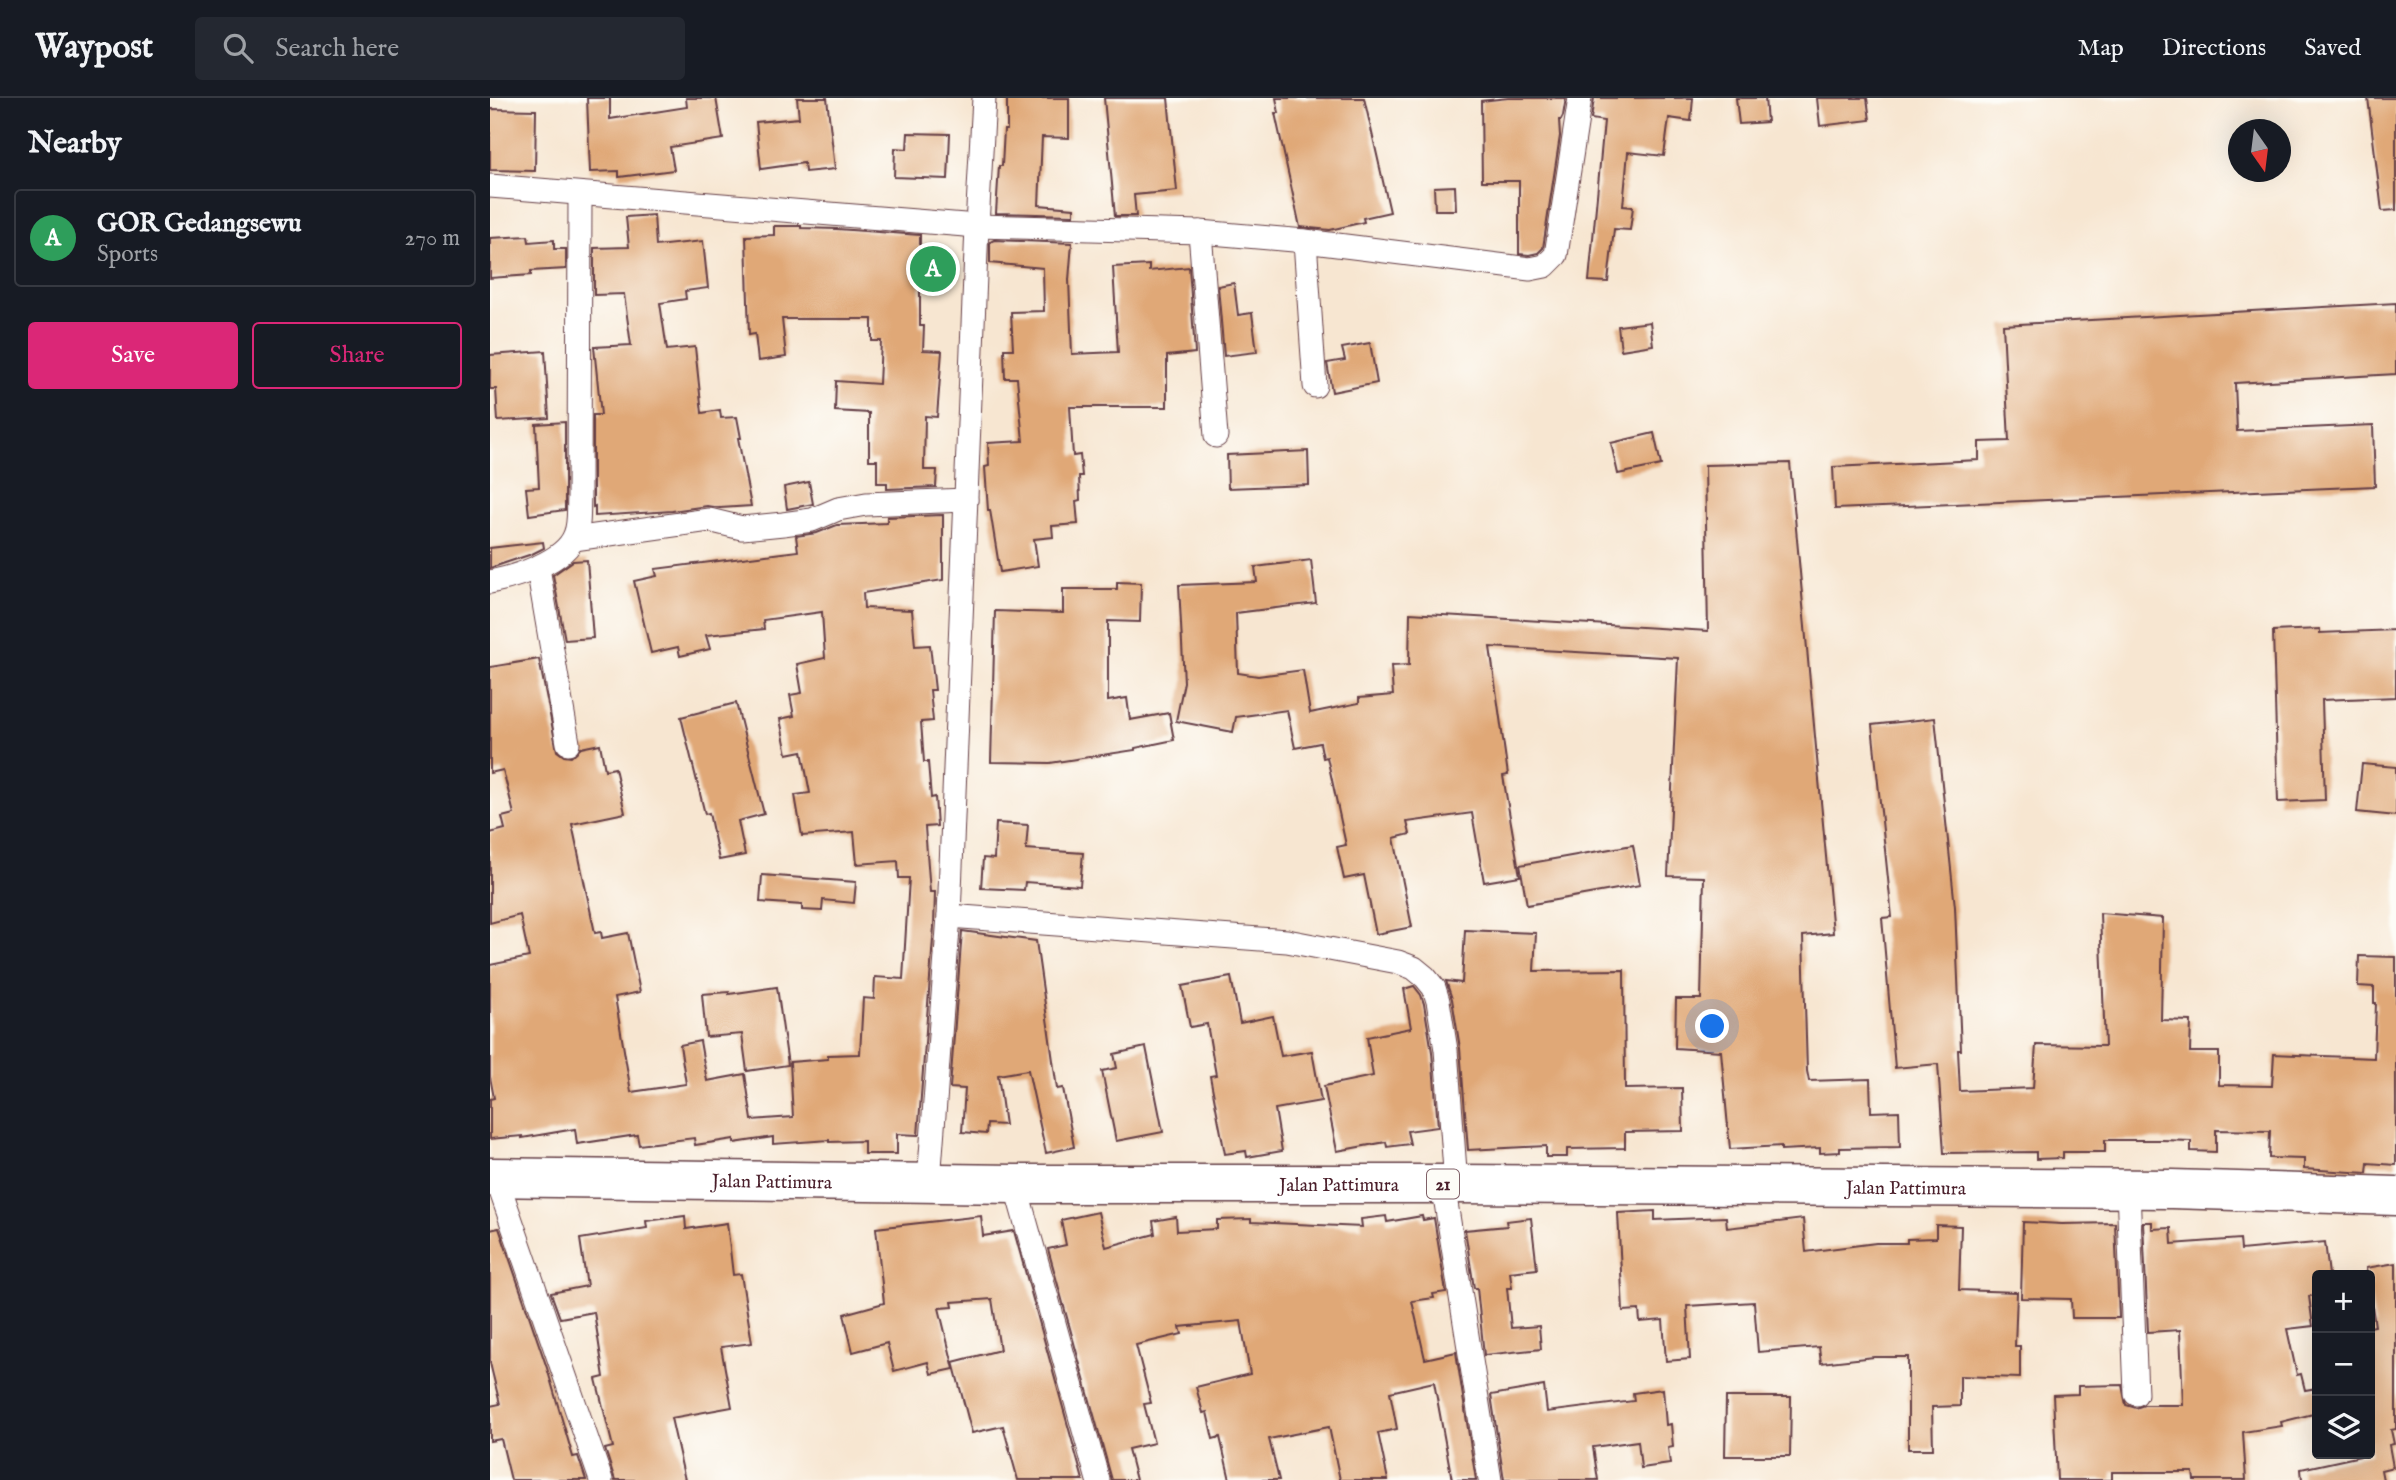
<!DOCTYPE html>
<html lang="en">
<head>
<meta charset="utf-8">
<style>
  :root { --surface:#171b24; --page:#242831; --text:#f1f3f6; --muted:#9ea1a6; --line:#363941; --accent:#db2777 }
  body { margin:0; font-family:"IM FELL English",serif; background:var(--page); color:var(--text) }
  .controls { position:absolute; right:21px; bottom:21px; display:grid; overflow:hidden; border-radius:7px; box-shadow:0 7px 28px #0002 }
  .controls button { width:63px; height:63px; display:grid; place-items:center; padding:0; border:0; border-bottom:2px solid var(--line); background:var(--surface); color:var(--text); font:35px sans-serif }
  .compass { position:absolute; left:1738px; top:21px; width:63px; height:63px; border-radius:50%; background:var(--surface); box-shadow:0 7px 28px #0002; rotate:166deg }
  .you { position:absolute; left:1223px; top:929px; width:24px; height:24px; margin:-18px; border:5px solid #fff; border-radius:50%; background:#1a73e8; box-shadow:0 0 0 10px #1a73e833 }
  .badge { display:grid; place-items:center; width:46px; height:46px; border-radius:50%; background:var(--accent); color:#fff; font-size:23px; font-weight:700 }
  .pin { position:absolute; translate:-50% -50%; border:4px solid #fff; box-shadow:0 2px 7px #0006 }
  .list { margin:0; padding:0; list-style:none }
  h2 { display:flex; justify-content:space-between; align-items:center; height:91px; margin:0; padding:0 28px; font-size:30px }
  h2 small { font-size:23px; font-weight:400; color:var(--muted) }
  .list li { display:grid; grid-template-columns:46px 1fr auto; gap:21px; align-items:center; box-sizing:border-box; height:98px; margin:0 14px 14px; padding:0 14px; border:2px solid var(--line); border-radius:7px }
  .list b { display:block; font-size:26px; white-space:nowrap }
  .list p { margin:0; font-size:23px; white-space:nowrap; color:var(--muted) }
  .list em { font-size:23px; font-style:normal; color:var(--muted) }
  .actions { display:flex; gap:14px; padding:21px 28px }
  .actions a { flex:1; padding:16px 0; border:2px solid var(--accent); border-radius:7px; text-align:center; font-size:24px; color:var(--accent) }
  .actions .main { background:var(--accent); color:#fff }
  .icon { flex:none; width:38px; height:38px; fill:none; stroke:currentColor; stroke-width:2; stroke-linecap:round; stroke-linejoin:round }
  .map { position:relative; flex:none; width:1906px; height:1382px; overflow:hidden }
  header { display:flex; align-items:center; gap:42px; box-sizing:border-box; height:98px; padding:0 35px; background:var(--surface); border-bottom:2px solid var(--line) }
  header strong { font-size:33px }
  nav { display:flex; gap:38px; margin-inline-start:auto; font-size:24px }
  .search { width:490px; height:63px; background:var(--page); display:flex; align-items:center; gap:18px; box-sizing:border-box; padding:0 24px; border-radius:7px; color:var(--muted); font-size:26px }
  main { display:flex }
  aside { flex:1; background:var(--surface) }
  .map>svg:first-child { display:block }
</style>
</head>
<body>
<header>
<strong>Waypost</strong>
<div class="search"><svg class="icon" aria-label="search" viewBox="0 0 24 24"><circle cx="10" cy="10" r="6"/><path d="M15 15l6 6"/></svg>Search here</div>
<nav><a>Map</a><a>Directions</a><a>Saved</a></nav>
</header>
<main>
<aside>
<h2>Nearby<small></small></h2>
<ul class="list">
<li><span class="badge" style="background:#2e9e5b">A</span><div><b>GOR Gedangsewu</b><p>Sports</p></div><em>270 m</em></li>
</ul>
<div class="actions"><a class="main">Save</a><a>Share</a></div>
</aside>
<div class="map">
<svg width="1906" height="1382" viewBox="0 0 1906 1382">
  <rect width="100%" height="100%" fill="#fdfcf7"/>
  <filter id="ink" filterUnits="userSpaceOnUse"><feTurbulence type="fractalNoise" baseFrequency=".0143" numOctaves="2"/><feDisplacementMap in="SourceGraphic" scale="14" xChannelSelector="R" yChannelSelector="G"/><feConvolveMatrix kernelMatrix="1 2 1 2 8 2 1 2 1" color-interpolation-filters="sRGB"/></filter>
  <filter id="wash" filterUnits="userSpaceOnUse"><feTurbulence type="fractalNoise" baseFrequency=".00686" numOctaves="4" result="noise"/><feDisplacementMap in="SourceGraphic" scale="28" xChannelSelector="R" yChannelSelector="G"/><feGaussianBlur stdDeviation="1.57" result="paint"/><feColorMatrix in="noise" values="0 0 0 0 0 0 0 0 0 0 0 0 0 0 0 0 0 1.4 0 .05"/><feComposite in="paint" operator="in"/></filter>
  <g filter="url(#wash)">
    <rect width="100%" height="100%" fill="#f7e6d1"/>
    <g id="blocks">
      <!-- building -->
      <g fill="#e0a877">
        <path d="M97,0H120V21L197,9L196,0H226L233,41L180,49L184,72L129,79V73L100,74Z"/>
        <path d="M307,0H337L345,71L315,74L314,65L271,71L266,24L309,20Z"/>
        <path d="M517,0H579V40L552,39L549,107L584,110V117L506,115L509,68H512L514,32H517Z"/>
        <path d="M614,0H678L687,93L644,97L646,118H625Z"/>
        <path d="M786,0H874L900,114L873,120L874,124L840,132L810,129L785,15H789Z"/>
        <path d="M1018,0H1076L1073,18L1071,22H1069L1070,38L1053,150L1048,155L1039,157L1029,156V83H992L991,3Z"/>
        <path d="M1104,0H1203L1201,23L1179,20L1174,58L1138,54L1133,108L1143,109L1140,132L1124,131L1118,184L1099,183L1114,23L1101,21Z"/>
        <path d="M1246,0H1275L1277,24L1249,26Z"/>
        <path d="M1327,0H1377L1380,22L1330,28Z"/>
        <path d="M1878,0H1906V112L1892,113Z"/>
        <path d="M0,11L46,12L45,73L0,72Z"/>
        <path d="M418,35L460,36L458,81L404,79L405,50L417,51Z"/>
        <path d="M965,88L966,112H945L944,89Z"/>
        <path d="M164,117L166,148L213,143L218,190L195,193L196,201L170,205L177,252L205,249L212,315L230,312L231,320L247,319L251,340H248L261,408L230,410L217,408L182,413L105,418V408L103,409V317H111L104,249L141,247L134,196L104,197V150L139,149L136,119Z"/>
        <path d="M284,128H311V130L347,131L430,137V228H434L433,252L452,253L447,319L435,318L434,372H447L446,389L397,391V385H387V362H379V315L345,313L346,283L389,286L391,243H382V221H292L296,259L268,263L265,236L259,237L256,138L284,137Z"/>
        <path d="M38,138L39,144L64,142V151H76V171L41,173V177L0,180V140Z"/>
        <path d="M504,142L582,145L579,182L582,256L628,254L623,169L659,167V173L699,169L705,255L677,258V309H580L583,358L590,357L592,378H589L590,402L586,403L588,426L562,428L563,439L544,441L548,468L510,474L500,412H498L495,369L499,368L498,345L533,343L527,280H515L514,251H523L521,214L554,213L553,170L500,165V144Z"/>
        <path d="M744,185L748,217L762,215L767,254L734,258L728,188Z"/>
        <path d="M1906,205V276L1745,285L1747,333L1883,327L1885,388L1345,411L1343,369L1489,362V344L1519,343L1513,227Z"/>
        <path d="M1160,224L1163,247L1131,252L1128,228Z"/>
        <path d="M880,245L887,285L842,294L837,265L855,262L852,250Z"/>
        <path d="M55,253L59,320L8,323L6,291H0V257Z"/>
        <path d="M75,324V412L39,417L36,390L49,389L46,326Z"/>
        <path d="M1164,335L1171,367L1128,376L1121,345Z"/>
        <path d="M818,353L819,387L738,390L737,357Z"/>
        <path d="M1300,365L1343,835L1313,838L1317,973L1319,983L1380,981L1381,1014L1409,1013L1410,1049L1350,1050V1054L1330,1055V1050L1291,1052V1048L1240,1051L1231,953L1185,950L1186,901H1211L1214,779L1178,778L1188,560L1000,549L1018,677L1013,678L1030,778L994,784L982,715L917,724L920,736L904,740L922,829L886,836L874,777L854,781L847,749L856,747L837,659L833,660L830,645L805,650L797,612L746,619L743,634L686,623L694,584L689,487L767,484L765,469L821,462L826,505L746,515L748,575L768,578L813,572L820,615L869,605V600L903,597L901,568L919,567L920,515L1218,533L1215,367Z"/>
        <path d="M319,384L323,406L297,411L294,389Z"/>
        <path d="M453,417V482L373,495L374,510L422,512L425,548L440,547L445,592H440L443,623L431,624L434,664H438L441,700L445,699L447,728L435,729L440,794H445L444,828L428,1037L407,1036V1056H374V1043L339,1044V1042L283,1046V1039L244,1045V1041L205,1047L204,1040L149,1047L147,1037L87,1046L85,1031L32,1040V1038L0,1041V1001L4,1000L0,979V867L39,859L30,817L0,825V735L15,731L12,719L24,716L13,672L0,675V569L49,561L67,653L74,658L81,659L91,650L110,646L115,672L125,670L135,715L82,726L105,835L111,834L112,840L138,835L150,894L125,899L141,994L196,986L190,947L210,943L217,983L255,976L262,1022L303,1019L300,964L338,961V957L370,956L373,900L384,901L385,879L413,881L419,780H409L408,763L367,766L364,734L312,738L305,697L320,695L312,653L297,656L290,621L304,618L300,597L312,595L307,566L335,560L332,514L273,522L274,531L216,537L220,551L190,558L188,549L161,555L144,483L167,478L165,471L308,453L306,438L327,435L347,427L397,425V419Z"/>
        <path d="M53,444L54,450L42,456L0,470V450Z"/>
        <path d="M97,462L103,540L75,542L63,477L83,463Z"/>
        <path d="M627,484L651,485L650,524L618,523V603L637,600L640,622L679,615L684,642L645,650V652L560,665L501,664L505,513L573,515V491H627Z"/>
        <path d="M1830,531V535L1906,532V599L1832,602L1835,702L1788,704L1783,533Z"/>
        <path d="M246,605L274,716L248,723L255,757L229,762L219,715L215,716L191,619Z"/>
        <path d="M1445,620L1465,809L1471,952H1468L1470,993L1543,990L1546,947L1615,948L1610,815L1673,820L1671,922L1701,923L1700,954H1729V987L1782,988L1784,956L1884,960L1886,905H1884V889L1868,888L1869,858L1906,859V1067L1878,1065L1877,1075L1814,1071V1061L1779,1060L1780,1033L1726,1032V1054L1701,1053V1043L1671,1042H1615V1054H1573V1060L1546,1061V1054L1454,1055L1448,966L1405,970L1392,820L1402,819L1382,627Z"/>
        <path d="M1872,666L1906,669V718L1867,714Z"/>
        <path d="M506,725L538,727L536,751L593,755L590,788L535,784L534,792L491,790L493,760L504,761Z"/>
        <path d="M1143,747L1150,787L1037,807L1030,767Z"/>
        <path d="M272,777L366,784L364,805L333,802L332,813L312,812V807L270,804Z"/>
        <path d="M975,832L1046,835L1044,873L1134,872L1135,991L1192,990L1193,1033L1135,1034V1050L1077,1051V1059H1056V1048L978,1052L970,950L962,901L956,883L972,885Z"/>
        <path d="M472,833L546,843L567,991L573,990L584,1049L556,1055L538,972L508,977L515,1027L497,1026L496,1036L472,1034L475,991L460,990Z"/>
        <path d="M741,879L750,925L783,918L791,958L822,953L831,1003L785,1011L792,1053L757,1059L756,1053L735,1056L720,978L726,977L717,926L700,929L692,888Z"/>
        <path d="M924,888L931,897L934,906L942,954L948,1029L917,1033L920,1046L897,1049L896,1044L847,1053L834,988L883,978L877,939L921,930L914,891Z"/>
        <path d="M287,889L298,967L257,973L252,936L216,939L212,896L239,894V896Z"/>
        <path d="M656,949L673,1034L626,1043L612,973L627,970L624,956Z"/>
        <path d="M1165,1113V1122L1236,1119L1237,1130L1313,1121L1316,1154L1386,1145H1417V1141L1446,1140V1127L1471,1128L1469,1192L1527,1194L1525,1248H1530V1280L1470,1278V1308L1442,1309L1443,1351H1418V1259H1384L1331,1265L1329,1249L1268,1254L1264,1204L1197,1208L1200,1261L1176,1263L1173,1222L1150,1224L1149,1212L1133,1213L1128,1115Z"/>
        <path d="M608,1114L616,1149L665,1136L663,1123L686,1119L687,1133L727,1131V1122L761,1121V1124L872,1129L871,1121L896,1118L897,1124L932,1118L933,1122L944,1120L956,1194L943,1196L944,1200L922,1203L935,1261L966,1254L986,1382H962L944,1284L900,1294L907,1331L888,1335L898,1382H850L839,1329L779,1341L789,1382H740L730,1339L723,1341L717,1314L713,1315L706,1289L760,1276L751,1223L690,1229L692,1236L646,1247L661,1305L654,1306L664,1345L638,1351L646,1382H622L558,1151L576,1147L571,1122Z"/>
        <path d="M195,1118L196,1131L237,1125L243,1177L251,1176L262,1245L231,1249L242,1309L181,1320L195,1382H125L115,1351L123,1349L106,1281L114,1279L104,1214L70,1220L61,1195L97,1188L90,1141L157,1130L156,1123Z"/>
        <path d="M491,1118L493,1138L524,1133L593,1382H528L513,1328L482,1335L463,1264L510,1252L502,1201L462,1204L463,1209L449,1210L464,1271L441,1276L438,1264L404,1273L397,1245L363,1254L354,1216L394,1205L386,1130Z"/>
        <path d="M1041,1120L1047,1171L1020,1174L1022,1190H1017L1021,1230L1049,1228L1051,1251L994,1257L987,1190H984L975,1132L1017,1128L1016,1123Z"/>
        <path d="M1533,1124L1572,1126L1625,1125L1629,1220H1582L1581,1201L1531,1200Z"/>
        <path d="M1653,1124H1662V1131L1681,1130L1682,1146L1750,1141L1751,1152L1835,1144L1839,1177H1827V1197L1819,1198L1823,1228L1797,1231L1807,1277L1811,1276L1815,1292L1827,1290V1315L1791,1324L1792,1328L1753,1334L1756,1382H1704L1703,1374H1622V1382H1567L1563,1297L1588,1296V1288L1632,1287L1636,1307L1646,1310L1654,1307H1693L1690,1232L1658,1234Z"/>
        <path d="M9,1130L57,1270L83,1359L88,1358L96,1382H21L11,1341L0,1343V1308L10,1306L0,1265V1132Z"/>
        <path d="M1906,1165V1331L1901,1332L1904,1346L1899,1347L1903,1369L1891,1372L1893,1382H1812L1811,1371L1880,1356V1229L1885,1228L1880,1194V1177H1877L1876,1170Z"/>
        <path d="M1054,1288L1057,1314L1144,1303L1143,1295L1173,1291L1176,1327L1181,1326L1183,1349L1178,1350L1180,1366L1151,1370L1148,1343L1103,1349L1108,1382H1014L1001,1297Z"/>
        <path d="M1236,1299H1301L1300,1358H1235Z"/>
      </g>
    </g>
  </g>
  <g filter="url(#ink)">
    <use href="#blocks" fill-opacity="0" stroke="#643d44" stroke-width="2"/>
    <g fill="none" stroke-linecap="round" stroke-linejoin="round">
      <defs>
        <g id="minor">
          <path d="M0,88L487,128L710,134L815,143L1040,171L1055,168L1066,157L1090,0"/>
          <path d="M710,134L726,338"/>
          <path d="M815,143L825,288"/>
          <path d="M84,441L219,422L252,430L293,426L322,422L348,411L376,406L476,402"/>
          <path d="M48,470L78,645"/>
          <path d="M0,484C25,479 75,464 85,437C90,426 88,411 89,399L90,97"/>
          <path d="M459,818L797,843L908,864L924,870L935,879L944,890L948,903L956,952L966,1086"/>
          <path d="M6,1079L111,1382"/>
          <path d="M439,1083L459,818L487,128L494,0"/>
          <path d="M525,1086L608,1382"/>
          <path d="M953,1086L1000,1382"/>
          <path d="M1638,1091L1646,1296"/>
        </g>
        <g id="trunk">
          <path id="s1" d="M0,1079L525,1086H966L1682,1091L1906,1098"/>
        </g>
      </defs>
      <!-- minor casing -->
      <use href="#minor" stroke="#643d44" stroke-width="25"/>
      <!-- trunk casing -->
      <use href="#trunk" stroke="#643d44" stroke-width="41"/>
      <!-- minor -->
      <use href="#minor" stroke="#fff" stroke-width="23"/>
      <!-- trunk -->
      <use href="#trunk" stroke="#fff" stroke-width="38"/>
    </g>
  </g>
  <g text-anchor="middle" stroke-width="7" stroke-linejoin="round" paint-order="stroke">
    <!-- shield labels -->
    <rect fill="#fdfcf7" stroke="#806168" stroke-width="2" x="937" y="1071.5" width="32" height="29" rx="5"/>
    <g font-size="18" font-weight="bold" fill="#4a1f2b">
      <text x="953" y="1092">21</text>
    </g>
    <!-- street labels -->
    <g font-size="19" fill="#4a1f2b" stroke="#fdfcf7">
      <text dy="7" stroke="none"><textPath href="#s1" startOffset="282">Jalan Pattimura</textPath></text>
      <text dy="7" stroke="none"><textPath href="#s1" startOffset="849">Jalan Pattimura</textPath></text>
      <text dy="7" stroke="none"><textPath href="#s1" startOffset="1416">Jalan Pattimura</textPath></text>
    </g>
  </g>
</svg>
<div class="controls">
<button>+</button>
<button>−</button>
<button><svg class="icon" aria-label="layers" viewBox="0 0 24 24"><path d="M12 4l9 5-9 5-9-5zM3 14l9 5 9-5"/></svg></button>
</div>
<svg class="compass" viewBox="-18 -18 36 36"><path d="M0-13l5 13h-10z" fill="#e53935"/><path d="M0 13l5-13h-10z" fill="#9ea1a6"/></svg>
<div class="you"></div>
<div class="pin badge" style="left:443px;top:171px;background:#2e9e5b">A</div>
</div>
</main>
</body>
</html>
